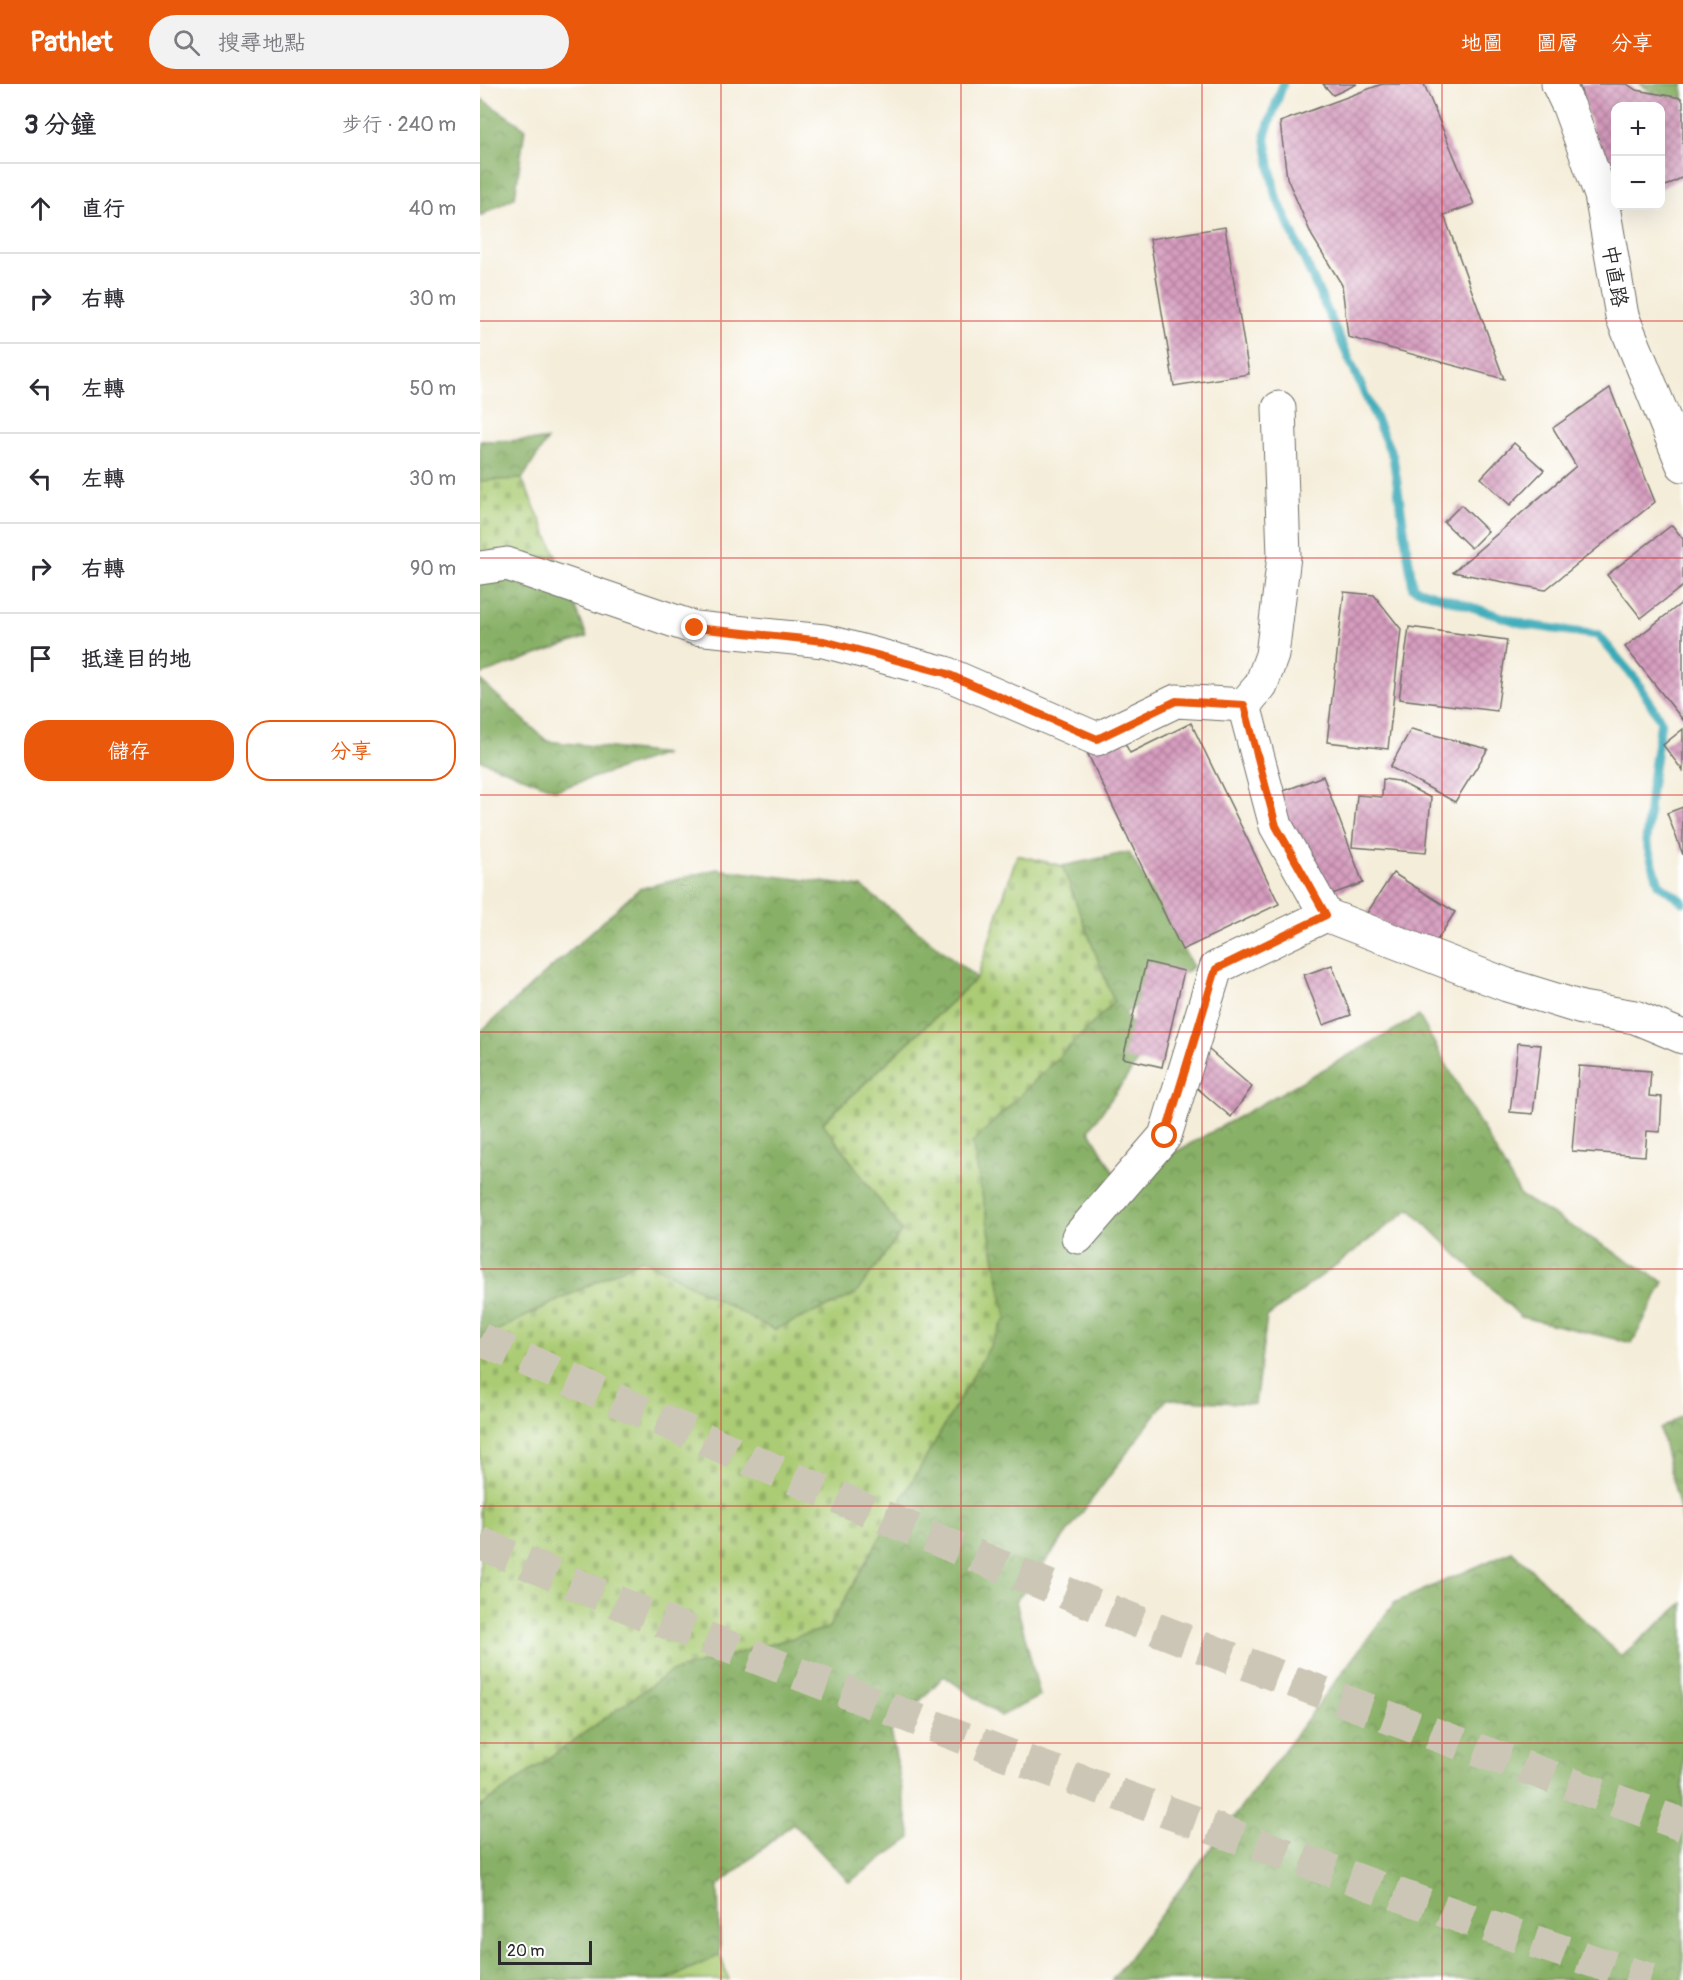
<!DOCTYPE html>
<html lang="zh-TW">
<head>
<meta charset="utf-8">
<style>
  :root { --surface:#fff; --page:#f2f2f3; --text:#2b2b33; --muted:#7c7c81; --line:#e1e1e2; --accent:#ea580c }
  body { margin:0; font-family:Pangolin,"LXGW WenKai TC",sans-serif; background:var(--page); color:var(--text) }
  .controls { position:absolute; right:18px; top:18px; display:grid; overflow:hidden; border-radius:12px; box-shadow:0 6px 24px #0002 }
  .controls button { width:54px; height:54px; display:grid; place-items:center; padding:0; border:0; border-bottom:2px solid var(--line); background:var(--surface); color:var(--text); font:30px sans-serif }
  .scale { position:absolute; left:18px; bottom:15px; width:94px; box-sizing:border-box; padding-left:6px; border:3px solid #2b2b2b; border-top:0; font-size:16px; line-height:21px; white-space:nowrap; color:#2b2b2b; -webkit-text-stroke:4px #fff; paint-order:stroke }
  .stop { position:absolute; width:18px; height:18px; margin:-14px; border:4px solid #ea580c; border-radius:50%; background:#fff }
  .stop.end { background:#ea580c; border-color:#fff; box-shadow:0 2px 6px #0008 }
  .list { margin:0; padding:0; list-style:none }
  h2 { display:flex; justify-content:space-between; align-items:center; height:78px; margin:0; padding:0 24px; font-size:26px }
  h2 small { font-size:20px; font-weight:400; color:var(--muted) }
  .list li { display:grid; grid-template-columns:39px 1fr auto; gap:18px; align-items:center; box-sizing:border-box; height:90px; padding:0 24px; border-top:2px solid var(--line) }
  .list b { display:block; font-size:22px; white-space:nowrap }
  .list em { font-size:20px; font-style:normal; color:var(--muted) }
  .actions { display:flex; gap:12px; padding:18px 24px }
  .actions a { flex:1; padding:14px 0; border:2px solid var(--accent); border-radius:24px; text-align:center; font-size:21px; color:var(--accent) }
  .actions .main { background:var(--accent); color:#fff }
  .icon { flex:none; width:33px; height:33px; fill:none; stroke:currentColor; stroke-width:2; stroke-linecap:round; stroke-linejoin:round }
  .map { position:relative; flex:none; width:1203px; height:1896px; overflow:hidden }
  header { display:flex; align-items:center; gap:36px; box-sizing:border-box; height:84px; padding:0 30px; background:var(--accent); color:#fff }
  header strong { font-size:28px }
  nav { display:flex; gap:33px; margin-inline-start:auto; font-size:21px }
  .search { width:420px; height:54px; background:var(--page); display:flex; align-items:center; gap:15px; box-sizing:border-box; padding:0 21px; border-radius:33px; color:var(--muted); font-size:22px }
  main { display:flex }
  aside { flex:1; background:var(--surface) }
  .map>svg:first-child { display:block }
</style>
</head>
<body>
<header>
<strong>Pathlet</strong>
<div class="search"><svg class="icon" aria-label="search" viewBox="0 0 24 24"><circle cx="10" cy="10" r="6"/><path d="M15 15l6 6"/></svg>搜尋地點</div>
<nav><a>地圖</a><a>圖層</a><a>分享</a></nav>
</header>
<main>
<aside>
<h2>3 分鐘<small>步行 · 240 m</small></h2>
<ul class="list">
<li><svg class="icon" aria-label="ahead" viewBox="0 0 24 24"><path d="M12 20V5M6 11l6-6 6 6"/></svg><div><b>直行</b></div><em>40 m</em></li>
<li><svg class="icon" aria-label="right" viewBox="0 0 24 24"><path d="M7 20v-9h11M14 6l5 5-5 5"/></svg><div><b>右轉</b></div><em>30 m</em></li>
<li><svg class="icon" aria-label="left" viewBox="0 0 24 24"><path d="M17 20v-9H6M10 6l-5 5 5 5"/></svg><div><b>左轉</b></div><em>50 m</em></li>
<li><svg class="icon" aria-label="left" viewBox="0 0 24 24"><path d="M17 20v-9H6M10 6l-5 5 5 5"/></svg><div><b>左轉</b></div><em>30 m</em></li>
<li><svg class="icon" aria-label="right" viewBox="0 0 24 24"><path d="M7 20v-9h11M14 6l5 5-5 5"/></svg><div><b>右轉</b></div><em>90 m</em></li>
<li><svg class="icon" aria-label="arrive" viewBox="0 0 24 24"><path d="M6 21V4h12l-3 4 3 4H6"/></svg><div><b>抵達目的地</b></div></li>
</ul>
<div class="actions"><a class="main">儲存</a><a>分享</a></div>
</aside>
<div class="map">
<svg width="1203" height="1896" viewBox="0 0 1203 1896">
  <defs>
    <pattern id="forest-crowns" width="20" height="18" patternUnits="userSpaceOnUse" patternTransform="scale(1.5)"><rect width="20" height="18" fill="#88b066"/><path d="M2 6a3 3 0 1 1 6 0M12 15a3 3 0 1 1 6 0" fill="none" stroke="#6f8f54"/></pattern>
    <pattern id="cemetery-stones" width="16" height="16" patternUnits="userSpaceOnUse" patternTransform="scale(1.5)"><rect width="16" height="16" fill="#abcc75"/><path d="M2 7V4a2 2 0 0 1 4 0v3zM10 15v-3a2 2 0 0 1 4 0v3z" fill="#93af65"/></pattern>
    <pattern id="building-cross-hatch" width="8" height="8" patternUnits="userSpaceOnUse" patternTransform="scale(1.5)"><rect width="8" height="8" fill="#d69cbe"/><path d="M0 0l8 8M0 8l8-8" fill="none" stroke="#ae7f9b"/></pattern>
  </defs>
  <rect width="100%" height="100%" fill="#fff"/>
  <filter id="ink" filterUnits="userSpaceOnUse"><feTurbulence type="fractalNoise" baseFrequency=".0167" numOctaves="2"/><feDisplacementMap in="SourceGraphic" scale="12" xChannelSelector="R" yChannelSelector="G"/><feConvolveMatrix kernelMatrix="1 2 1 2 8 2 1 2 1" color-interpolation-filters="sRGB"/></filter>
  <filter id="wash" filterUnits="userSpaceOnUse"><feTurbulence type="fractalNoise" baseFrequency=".008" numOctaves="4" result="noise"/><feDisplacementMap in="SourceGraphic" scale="24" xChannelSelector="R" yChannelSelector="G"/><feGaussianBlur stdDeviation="1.35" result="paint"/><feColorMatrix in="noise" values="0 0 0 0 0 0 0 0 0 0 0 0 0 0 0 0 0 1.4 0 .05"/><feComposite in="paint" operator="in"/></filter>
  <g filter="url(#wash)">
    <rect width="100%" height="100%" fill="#f4edd9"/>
    <!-- grass -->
    <path fill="#abcc75" stroke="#6b7c50" stroke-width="1.5" d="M240,1871L249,1896H185Z"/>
    <!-- forest -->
    <g fill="url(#forest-crowns)" stroke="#5a6e48" stroke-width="1.5">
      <path d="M1160,0H1203V29Z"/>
      <path d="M0,14L45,44L35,113L0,132Z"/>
      <path d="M67,356L42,395L0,397V357Z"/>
      <path d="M76,471L107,553L0,591V482Z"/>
      <path d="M0,596L67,657L185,670L76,706L0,676Z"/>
      <path d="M649,768L713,883L645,929L666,966L609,1046L640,1099L939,932L1041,1112L1184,1198L1152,1259L1041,1233L930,1125L787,1233L775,1320L687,1315L536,1517L560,1612L521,1632L464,1592L411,1647L431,1754L369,1798L313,1739L238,1802L240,1871L185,1896H0V1723L190,1588L348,1544L526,1234L492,1059L634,918L582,782Z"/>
      <path d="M237,785L382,803L497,894L343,1038L422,1147L375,1211L294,1246L162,1175L0,1255V948L159,805Z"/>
      <path d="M1203,1331V1438L1180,1345Z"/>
      <path d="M1032,1467L1141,1572L1203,1519V1896H632L914,1519Z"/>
    </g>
    <!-- cemetery -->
    <g fill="url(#cemetery-stones)" stroke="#6b7c50" stroke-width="1.5">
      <path d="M42,395L76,471L0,482V397Z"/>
      <path d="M537,771L582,782L634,918L492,1059L526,1234L348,1544L190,1588L0,1723V1255L162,1175L294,1246L375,1211L422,1147L343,1039L497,894Z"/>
    </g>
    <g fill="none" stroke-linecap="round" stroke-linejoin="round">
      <!-- stream -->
      <path stroke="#3aaab8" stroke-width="9" d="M803,0L785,51L795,110L913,373L933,504L1047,541L1118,551L1157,597L1181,637L1171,704L1166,758L1179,800L1203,818"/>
    </g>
    <g id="blocks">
      <!-- building -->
      <g fill="url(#building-cross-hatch)">
        <path d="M843,0H877L853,11Z"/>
        <path d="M902,0H944L994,120L964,131L1024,295L868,253L862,201L832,152L807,94L800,38Z"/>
        <path d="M1099,0H1147L1156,6L1201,14L1203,18V93L1180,105V22H1136V122H1147L1135,127Z"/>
        <path d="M745,143L769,290L694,302L670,155Z"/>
        <path d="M1130,304L1175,418L1065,506L973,488L1096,382L1073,344Z"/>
        <path d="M1034,359L1064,386L1030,421L1001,394Z"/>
        <path d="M981,421L1008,447L991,464L964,438Z"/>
        <path d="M1192,441L1203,455V502L1161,534L1127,491Z"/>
        <path d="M864,508L894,511L921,545L908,665L847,658Z"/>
        <path d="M1203,518V636L1145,563Z"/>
        <path d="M929,543L1027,556L1017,627L919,615Z"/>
        <path d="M711,639L799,820L702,866L604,662L638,646L650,669Z"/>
        <path d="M931,645L1008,665L975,718L910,683Z"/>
        <path d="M1203,645V687L1183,661Z"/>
        <path d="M843,692L883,799L827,819L788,713Z"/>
        <path d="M903,695L918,697L951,714L946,769L872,763L877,711L902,713Z"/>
        <path d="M1203,723V771L1187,729Z"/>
        <path d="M913,789L975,828L949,869L887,829Z"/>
        <path d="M666,878L704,887L682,983L643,974Z"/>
        <path d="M852,881L871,931L843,941L824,891Z"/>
        <path d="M713,952L772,1003L751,1033L703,992Z"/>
        <path d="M1038,959L1061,961L1053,1030L1030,1028Z"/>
        <path d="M1099,982L1171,987L1169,1012L1182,1013L1180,1048L1167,1047L1165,1072L1092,1067Z"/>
      </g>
    </g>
  </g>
  <g filter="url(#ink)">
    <use href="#blocks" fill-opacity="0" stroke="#716f68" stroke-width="1.5"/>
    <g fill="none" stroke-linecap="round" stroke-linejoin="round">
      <!-- trunk-tunnel -->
      <g stroke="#ccc6b6" stroke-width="33" stroke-dasharray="33 16" stroke-linecap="butt">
        <path d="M0,1255C222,1355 445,1454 671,1543C847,1612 1025,1676 1203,1741"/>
        <path d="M0,1459L167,1531L528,1671L995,1838L1170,1896"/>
      </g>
      <defs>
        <g id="minor">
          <path d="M0,484L27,480L215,544L344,557L465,589L617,655L696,617L764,621"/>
          <path d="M764,621L796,742L846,831L1027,901L1102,924L1155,933L1203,953"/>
          <path d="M764,621L781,601L792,571L804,472L799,324"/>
          <path d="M598,1153L685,1052L736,884L846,831"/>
        </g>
        <path id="tertiary" d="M1078,0L1089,23L1121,111L1142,232L1203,381"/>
      </defs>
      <!-- minor casing -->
      <use href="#minor" stroke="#716f68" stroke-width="35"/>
      <!-- tertiary casing -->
      <use href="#tertiary" stroke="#716f68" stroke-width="35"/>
      <!-- minor -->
      <use href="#minor" stroke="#fff" stroke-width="33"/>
      <!-- tertiary -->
      <use href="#tertiary" stroke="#fff" stroke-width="33"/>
    </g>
  </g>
  <g fill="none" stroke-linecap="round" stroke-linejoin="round" filter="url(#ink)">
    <!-- route -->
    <path stroke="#ea580c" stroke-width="8" d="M215,544L344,557L465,589L617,655L696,617L764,621L796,742L846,831L736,885L685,1052"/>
  </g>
  <!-- grid -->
  <path fill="none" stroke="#d62828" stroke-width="1.5" stroke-opacity="0.55" d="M241,0V1896M481,0V1896M722,0V1896M962,0V1896M0,237H1203M0,474H1203M0,711H1203M0,948H1203M0,1185H1203M0,1422H1203M0,1659H1203"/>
  <g text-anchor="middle" stroke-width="4.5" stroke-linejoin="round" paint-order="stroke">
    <!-- street labels -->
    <g font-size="21" fill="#2b2b2b" stroke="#fff">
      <text transform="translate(1135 192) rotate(80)" y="7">中直路</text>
    </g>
  </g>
</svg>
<div class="controls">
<button>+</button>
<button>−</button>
</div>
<div class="scale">20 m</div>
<div class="stop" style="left:685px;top:1052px"></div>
<div class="stop end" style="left:215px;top:544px"></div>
</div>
</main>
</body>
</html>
